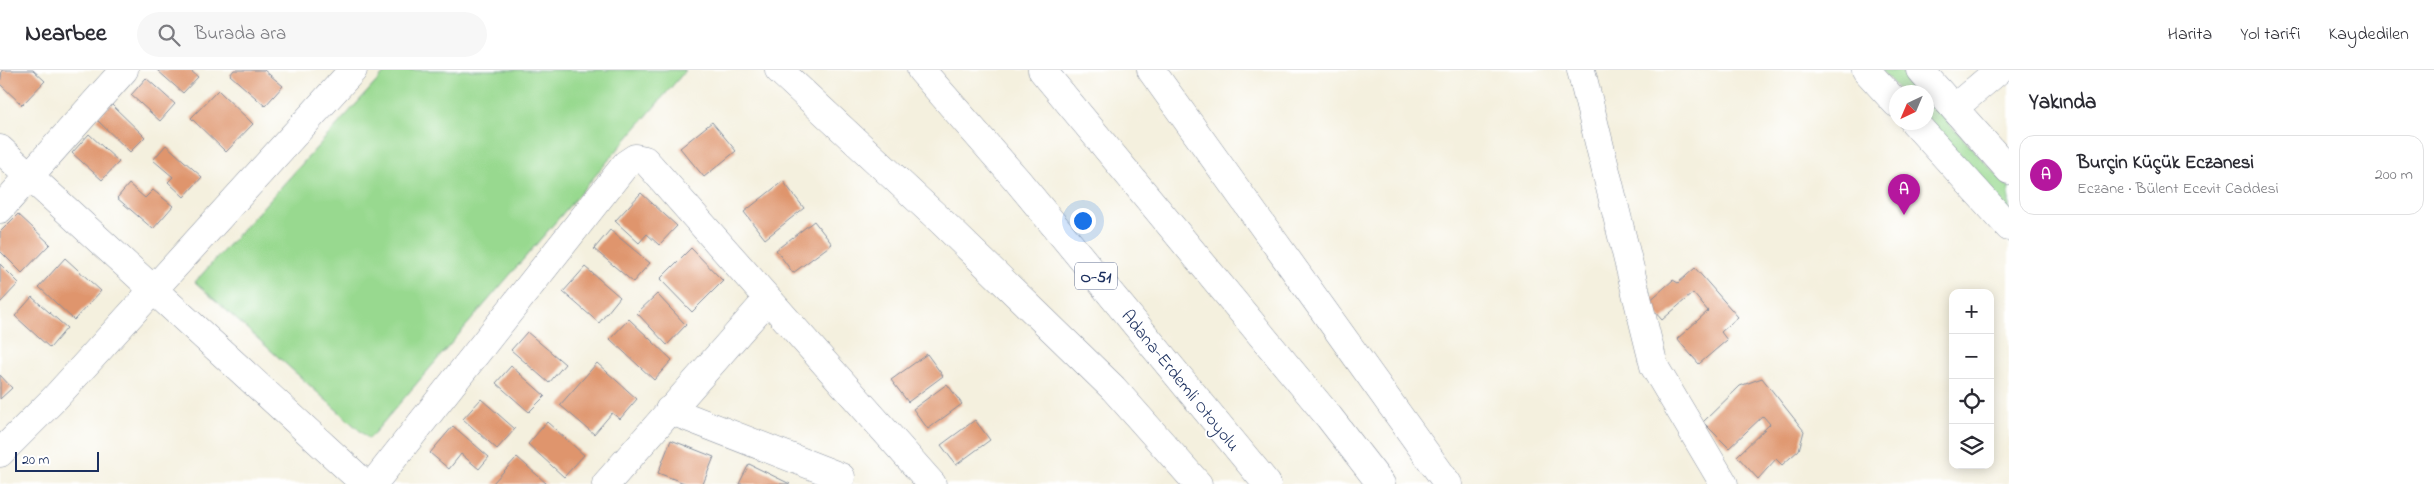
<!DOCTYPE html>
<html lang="tr">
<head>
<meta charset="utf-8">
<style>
  :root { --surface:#fff; --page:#f7f7f7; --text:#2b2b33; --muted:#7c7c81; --line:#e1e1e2; --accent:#b5179e }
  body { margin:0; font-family:"Indie Flower",sans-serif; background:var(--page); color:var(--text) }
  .controls { position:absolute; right:15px; bottom:15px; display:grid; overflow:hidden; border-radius:10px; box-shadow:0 2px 12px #0003 }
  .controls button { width:45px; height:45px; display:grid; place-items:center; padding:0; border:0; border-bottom:1px solid var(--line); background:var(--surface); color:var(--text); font:25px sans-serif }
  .compass { position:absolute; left:1889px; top:15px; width:45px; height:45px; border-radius:50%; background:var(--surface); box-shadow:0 2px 12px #0003; rotate:224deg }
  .scale { position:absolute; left:15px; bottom:12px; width:84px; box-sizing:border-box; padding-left:5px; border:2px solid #1b2f5e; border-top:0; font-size:14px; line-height:18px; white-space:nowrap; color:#1b2f5e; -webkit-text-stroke:4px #fff; paint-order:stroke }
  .you { position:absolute; left:1082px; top:150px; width:18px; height:18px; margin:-12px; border:4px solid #fff; border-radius:50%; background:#1a73e8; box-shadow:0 0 0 8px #1a73e833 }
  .badge { display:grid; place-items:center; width:32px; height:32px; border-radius:50%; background:var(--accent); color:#fff; font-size:16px; font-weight:700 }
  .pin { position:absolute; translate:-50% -41px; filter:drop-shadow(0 1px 2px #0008) }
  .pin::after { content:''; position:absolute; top:26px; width:18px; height:15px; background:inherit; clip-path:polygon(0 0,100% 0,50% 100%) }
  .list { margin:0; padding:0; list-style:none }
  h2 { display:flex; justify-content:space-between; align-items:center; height:65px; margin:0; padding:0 20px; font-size:21px }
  h2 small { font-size:16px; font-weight:400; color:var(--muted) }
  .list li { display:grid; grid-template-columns:32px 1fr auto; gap:15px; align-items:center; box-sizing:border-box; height:80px; margin:0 10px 10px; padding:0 10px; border:1px solid var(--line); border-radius:15px }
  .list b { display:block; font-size:19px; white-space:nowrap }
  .list p { margin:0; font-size:16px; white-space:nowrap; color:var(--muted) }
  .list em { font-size:16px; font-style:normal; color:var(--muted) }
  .icon { flex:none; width:28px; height:28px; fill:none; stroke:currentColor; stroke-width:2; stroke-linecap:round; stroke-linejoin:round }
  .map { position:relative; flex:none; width:2009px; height:414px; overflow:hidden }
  header { display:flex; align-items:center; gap:30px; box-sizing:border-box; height:70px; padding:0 25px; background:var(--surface); border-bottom:1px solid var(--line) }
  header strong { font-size:24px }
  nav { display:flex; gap:28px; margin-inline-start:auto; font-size:18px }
  .search { width:350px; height:45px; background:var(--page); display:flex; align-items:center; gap:12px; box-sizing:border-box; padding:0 18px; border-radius:28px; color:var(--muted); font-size:19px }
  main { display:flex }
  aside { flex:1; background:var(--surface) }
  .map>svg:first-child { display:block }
</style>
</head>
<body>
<header>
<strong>Nearbee</strong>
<div class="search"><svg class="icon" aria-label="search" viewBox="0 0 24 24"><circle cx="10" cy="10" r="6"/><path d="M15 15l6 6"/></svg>Burada ara</div>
<nav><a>Harita</a><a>Yol tarifi</a><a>Kaydedilen</a></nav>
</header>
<main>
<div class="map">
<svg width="2009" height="414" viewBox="0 0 2009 414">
  <rect width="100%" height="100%" fill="#fff"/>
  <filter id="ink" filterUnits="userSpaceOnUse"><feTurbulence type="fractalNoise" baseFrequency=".02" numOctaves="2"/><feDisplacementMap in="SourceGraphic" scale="10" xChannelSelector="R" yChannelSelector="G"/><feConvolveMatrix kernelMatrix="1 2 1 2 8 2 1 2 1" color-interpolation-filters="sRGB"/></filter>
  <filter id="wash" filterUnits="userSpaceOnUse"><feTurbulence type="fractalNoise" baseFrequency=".0096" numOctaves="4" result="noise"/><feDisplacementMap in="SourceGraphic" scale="20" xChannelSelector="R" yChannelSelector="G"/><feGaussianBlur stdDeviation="1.12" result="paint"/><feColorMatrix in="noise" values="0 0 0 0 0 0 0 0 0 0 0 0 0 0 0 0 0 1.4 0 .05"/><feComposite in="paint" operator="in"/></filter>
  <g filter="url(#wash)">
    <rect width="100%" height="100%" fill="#f4f0de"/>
    <!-- green -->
    <g fill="#98d98f" stroke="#5a8476">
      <path d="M387,0H686L369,369L195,212Z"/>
      <path d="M1881,0H1900L1921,22H1901Z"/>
      <path d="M1926,29L2009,118V142L1927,51Z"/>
    </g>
    <g id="blocks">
      <!-- building -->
      <g fill="#df956d">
        <path d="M2,0H33L45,11L22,35L0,14Z"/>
        <path d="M157,0H190L198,7L183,23Z"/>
        <path d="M234,0H264L283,16L265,36L230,5Z"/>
        <path d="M146,8L175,34L160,51L131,25Z"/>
        <path d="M218,20L253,54L226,82L191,48Z"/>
        <path d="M111,34L145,67L130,82L96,49Z"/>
        <path d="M712,52L736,81L704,107L680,78Z"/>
        <path d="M89,64L119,92L102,110L72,83Z"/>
        <path d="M166,75L202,107L184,127L168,112L173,107L153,90Z"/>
        <path d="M783,111L804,138L765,169L744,142Z"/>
        <path d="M129,114L145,128L153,120L173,136L153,159L117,128Z"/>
        <path d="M641,123L677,156L659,175L647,164L639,173L615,151Z"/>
        <path d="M18,144L50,174L22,203L0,181V162Z"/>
        <path d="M814,151L832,174L793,203L776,180Z"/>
        <path d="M610,160L650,193L633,212L594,179Z"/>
        <path d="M691,178L723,211L692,242L660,209Z"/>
        <path d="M65,188L101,221L74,250L39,217Z"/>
        <path d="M0,194L19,213L0,233Z"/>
        <path d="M585,197L620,227L599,253L563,222Z"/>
        <path d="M1695,198L1738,247L1721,262L1727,270L1699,294L1677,269L1708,241L1693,223L1662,250L1647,233L1673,210L1678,213Z"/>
        <path d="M657,224L686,255L667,275L637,243Z"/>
        <path d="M32,227L67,258L50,278L15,246Z"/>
        <path d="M629,249L672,290L654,310L610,269Z"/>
        <path d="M527,262L565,294L549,313L511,280Z"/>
        <path d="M927,284L943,306L908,332L891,310Z"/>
        <path d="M597,293L637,329L620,349L612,343L594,364L560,335Z"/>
        <path d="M511,296L545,326L529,342L496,313Z"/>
        <path d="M0,305L12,318L0,329Z"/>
        <path d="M1762,308L1804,361L1799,380L1782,395L1776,389L1758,409L1737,386L1770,354L1763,346L1729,378L1703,352L1740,316Z"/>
        <path d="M947,314L962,334L928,359L913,339Z"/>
        <path d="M481,329L515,359L497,379L463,349Z"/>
        <path d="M975,350L990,370L956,395L941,375Z"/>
        <path d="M547,352L584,385L564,407L528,374Z"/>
        <path d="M453,356L489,387L479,399L461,384L449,399L430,383Z"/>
        <path d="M671,370L714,387L703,414H687L658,403Z"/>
        <path d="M517,387L547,414H492Z"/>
        <path d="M749,394L790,414H739Z"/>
      </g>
    </g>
  </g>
  <g filter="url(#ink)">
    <use href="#blocks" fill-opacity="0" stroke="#88909e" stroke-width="1"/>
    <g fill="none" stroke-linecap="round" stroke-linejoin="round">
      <defs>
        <g id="minor">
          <path d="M1581,0L1654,296L1724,414"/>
          <path d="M1954,38L1999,0"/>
          <path d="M0,79L365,414"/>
          <path d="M0,139L124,0"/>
          <path d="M669,340L841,407"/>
          <path d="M0,383L54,329L353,0"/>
          <path d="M373,414L626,94L635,88L645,90L932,414"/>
          <path d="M606,414L768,229"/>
        </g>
        <g id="major">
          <path d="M1866,0L1896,33"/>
          <path d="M1920,0L2009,100"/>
          <path d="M1914,52L2009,157"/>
        </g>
        <g id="highway">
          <path d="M779,0L941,151L1113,318L1198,414"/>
          <path d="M921,0L1017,110L1267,414"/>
          <path d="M1042,0L1329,347L1381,414"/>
          <path d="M1151,0L1448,414"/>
        </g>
      </defs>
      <!-- minor casing -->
      <use href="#minor" stroke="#88909e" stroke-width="29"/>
      <!-- major casing -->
      <use href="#major" stroke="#88909e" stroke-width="29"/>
      <!-- highway casing -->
      <use href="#highway" stroke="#88909e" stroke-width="29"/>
      <!-- minor -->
      <use href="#minor" stroke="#fff" stroke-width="28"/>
      <!-- major -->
      <use href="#major" stroke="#fff" stroke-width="28"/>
      <!-- highway -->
      <use href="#highway" stroke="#fff" stroke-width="28"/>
    </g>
  </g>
  <g text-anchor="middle" stroke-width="4" stroke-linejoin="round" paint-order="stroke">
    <!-- shield labels -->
    <rect fill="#fff" stroke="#5f6d8e" stroke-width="1" x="1075" y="192.5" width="42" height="27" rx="4"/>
    <g font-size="16" font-weight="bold" fill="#1b2f5e">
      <text x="1096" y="212">O-51</text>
    </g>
    <!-- street labels -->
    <g font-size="18" fill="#1b2f5e" stroke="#fff">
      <text transform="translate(1181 310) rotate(51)" y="6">Adana-Erdemli Otoyolu</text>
    </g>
  </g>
</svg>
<div class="controls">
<button>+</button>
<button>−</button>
<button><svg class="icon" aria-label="locate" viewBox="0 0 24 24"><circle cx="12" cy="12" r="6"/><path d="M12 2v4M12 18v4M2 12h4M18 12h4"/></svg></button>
<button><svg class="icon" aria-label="layers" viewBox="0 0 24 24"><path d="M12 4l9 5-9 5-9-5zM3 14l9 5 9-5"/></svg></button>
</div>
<svg class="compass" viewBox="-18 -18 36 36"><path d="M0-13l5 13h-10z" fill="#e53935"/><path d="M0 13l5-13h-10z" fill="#7c7c81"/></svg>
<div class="scale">20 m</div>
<div class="you"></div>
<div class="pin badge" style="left:1904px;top:145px">A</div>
</div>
<aside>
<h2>Yakında<small></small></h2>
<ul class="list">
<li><span class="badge">A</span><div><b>Burçin Küçük Eczanesi</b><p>Eczane · Bülent Ecevit Caddesi</p></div><em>200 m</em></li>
</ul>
</aside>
</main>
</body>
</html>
